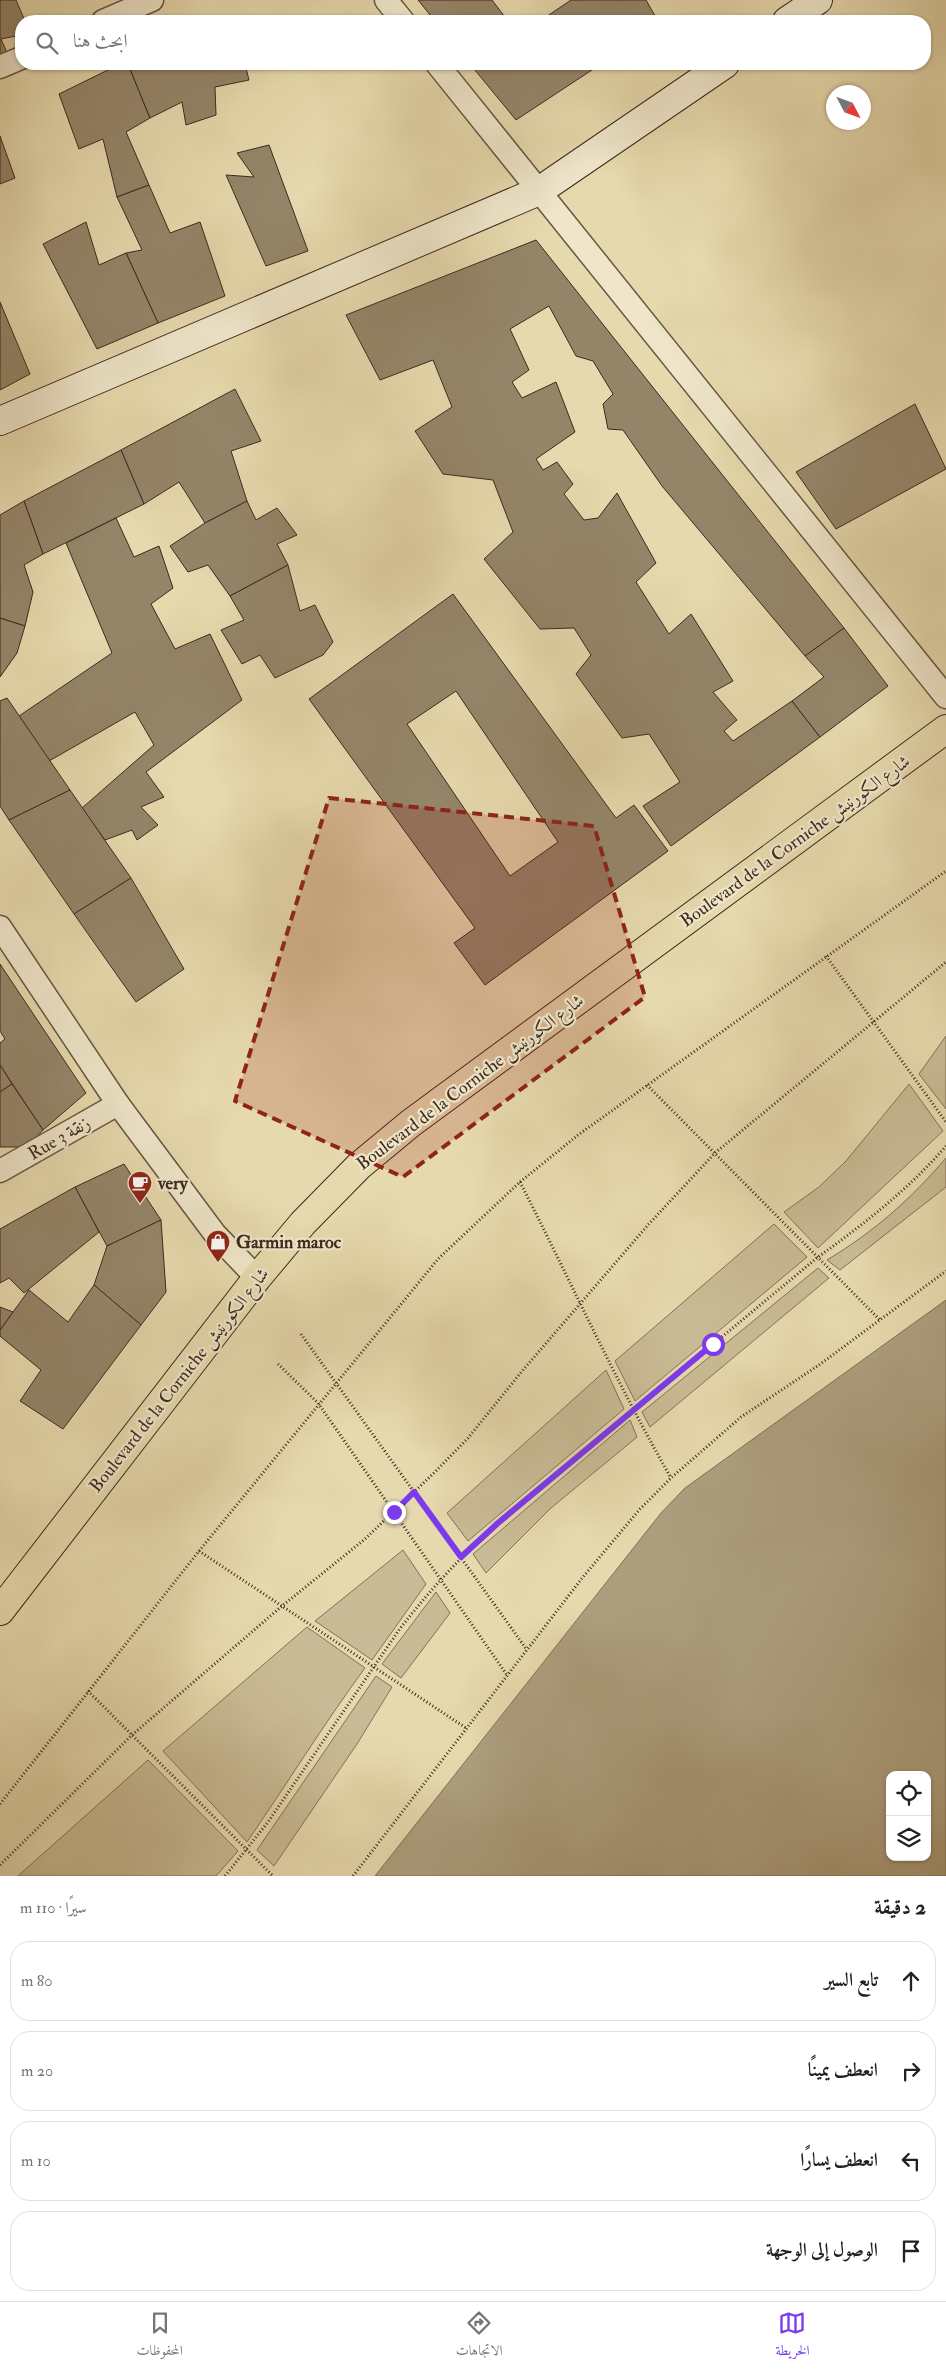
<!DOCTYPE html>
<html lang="ar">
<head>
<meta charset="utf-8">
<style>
  :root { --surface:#fff; --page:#f2f2f2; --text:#202124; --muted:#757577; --line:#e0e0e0; --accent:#7c3aed }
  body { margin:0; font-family:"IM FELL Double Pica",Amiri,serif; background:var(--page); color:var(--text); direction:rtl }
  .controls { position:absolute; right:15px; bottom:15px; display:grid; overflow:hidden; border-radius:10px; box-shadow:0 1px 4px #0004 }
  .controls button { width:45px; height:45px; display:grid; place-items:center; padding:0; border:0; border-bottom:1px solid var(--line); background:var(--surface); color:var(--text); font:25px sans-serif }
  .compass { position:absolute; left:826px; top:85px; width:45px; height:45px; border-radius:50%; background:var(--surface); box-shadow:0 1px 4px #0004; rotate:131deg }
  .stop { position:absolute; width:15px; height:15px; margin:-11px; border:4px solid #7c3aed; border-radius:50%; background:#fff }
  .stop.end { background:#7c3aed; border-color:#fff; box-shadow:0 1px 5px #0008 }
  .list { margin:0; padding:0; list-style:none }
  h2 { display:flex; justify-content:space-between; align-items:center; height:65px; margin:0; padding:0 20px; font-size:21px }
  h2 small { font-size:16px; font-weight:400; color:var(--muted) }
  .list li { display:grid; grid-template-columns:32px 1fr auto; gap:15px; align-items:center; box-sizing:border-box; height:80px; margin:0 10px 10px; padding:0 10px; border:1px solid var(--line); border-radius:20px }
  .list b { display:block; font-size:19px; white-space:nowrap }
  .list em { font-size:16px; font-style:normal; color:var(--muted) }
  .icon { flex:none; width:28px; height:28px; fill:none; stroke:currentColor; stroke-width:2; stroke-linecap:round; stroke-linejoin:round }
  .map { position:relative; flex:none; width:946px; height:1876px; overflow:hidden; direction:ltr }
  .search { position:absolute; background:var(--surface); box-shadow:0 1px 4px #0004; left:15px; right:15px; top:15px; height:55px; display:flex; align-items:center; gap:12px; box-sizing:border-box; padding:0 18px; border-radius:20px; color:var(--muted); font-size:19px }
  .sheet { height:425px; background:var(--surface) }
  nav { display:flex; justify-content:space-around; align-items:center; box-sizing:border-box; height:70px; border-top:1px solid var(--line); background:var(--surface); font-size:14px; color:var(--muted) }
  nav a { display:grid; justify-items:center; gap:2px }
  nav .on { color:var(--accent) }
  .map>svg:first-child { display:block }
</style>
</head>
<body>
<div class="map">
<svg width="946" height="1876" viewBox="0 0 946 1876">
  <rect width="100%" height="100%" fill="#e6d9ad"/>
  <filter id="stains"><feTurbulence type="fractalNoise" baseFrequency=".004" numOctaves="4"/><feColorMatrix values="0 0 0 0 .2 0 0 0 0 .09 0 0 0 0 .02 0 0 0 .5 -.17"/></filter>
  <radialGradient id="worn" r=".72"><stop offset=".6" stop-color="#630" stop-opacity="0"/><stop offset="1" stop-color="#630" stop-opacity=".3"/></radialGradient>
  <!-- green -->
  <g fill="#c9bb95" stroke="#82725a">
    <path d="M946,1036V1109L919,1074Z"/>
    <path d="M909,1084L943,1131L818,1248L784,1212L819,1187L846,1161Z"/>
    <path d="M946,1158V1187L840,1270L827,1260C875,1231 910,1200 946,1158Z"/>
    <path d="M774,1224L807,1257L635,1401L615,1361Z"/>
    <path d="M818,1268L829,1278L650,1427L642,1412Z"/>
    <path d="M606,1370L624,1409L468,1541L447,1513Z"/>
    <path d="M630,1420L637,1437L551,1508L486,1573L473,1554Z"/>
    <path d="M403,1550L426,1584L372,1660L315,1621Z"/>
    <path d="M436,1592L450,1613L401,1678L382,1664Z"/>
    <path d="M307,1627L365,1668C323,1725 287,1784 247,1842L163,1751Z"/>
    <path d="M376,1676L392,1687L357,1744L274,1866L257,1850Z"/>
    <path d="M148,1760L238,1851L216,1876H18Z"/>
  </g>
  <!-- water -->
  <path fill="#ac9e7d" stroke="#7f7057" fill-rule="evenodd" d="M946,1300V1876H375L661,1513L685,1488ZM890,1775H927V1857H890Z"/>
  <!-- building -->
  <g fill="#948569" stroke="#3c2a1f" fill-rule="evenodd">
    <path d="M0,0H16L25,21H21V35L1,39L8,55L0,59Z"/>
    <path d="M418,0H492L508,21H435Z"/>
    <path d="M571,0H646L658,21H540Z"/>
    <path d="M120,64H128L150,118L126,132L149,185L117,197L103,139L79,149L59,94Z"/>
    <path d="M128,64H245L249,80L215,87L216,115L186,125L182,102L150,118Z"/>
    <path d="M470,64H601L516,120Z"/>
    <path d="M0,136L15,178L0,184Z"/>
    <path d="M269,145L308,251L266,266L226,175L254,177L237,153Z"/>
    <path d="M149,185L170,233L200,222L225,296L158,323L126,253L142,250L117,197Z"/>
    <path d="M86,222L99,265L126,253L158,323L97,349L43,244Z"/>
    <path d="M536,240L844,628L805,656L662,486L623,430L608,429L603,404L613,394L593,361L576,356L549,306L510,329L529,370L512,382L522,398L556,382L575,432L536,459L543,470L557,462L573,484L564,494L584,520L598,518L617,493L656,563L636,582L669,634L691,614L733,681L713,692L737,720L724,731L733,741L792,701L820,737L671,846L643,806L680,782L649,734L622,738L576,674L591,655L574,628L540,629L484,559L513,532L493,480L443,474L415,431L452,407L433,360L380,380L346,315Z"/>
    <path d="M0,302L30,374L0,390Z"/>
    <path d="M235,389L261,441L231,451L247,501L205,523L179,482L144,504L121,450Z"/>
    <path d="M915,404L946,469L836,529L796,472Z"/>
    <path d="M121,450L144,504L43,554L24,501Z"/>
    <path d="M24,501L43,554L24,565L33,592L25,626L0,618V515Z"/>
    <path d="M247,501L256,520L277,508L297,535L277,544L288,565L230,596L208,565L188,572L170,546L205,523Z"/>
    <path d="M116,518L134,557L159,546L173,588L151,604L175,649L210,634L242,700L146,772L164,797L141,807L158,825L137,840L132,830L105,840L82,808L154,745L135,712L49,761L19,716L112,653L66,543Z"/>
    <path d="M288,565L300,611L315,605L333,642L323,655L275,678L260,655L242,664L221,630L244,620L230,596Z"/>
    <path d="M453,594L616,818L634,805L668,851L485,985L454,943L475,928L309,699ZM456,691L558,842L510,876L407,724Z"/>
    <path d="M0,618L25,626L17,653L0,677Z"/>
    <path d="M844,628L888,686L820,737L792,701L824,677L805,656Z"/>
    <path d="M7,698L70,790L9,820L0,806V701Z"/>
    <path d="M70,790L131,878L74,914L9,820Z"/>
    <path d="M131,878L184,969L136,1002L74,914Z"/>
    <path d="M0,964L86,1093L43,1130L0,1065V1043L5,1039L0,1031Z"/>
    <path d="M0,1065L12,1084L0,1092Z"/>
    <path d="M12,1084L43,1130L28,1147H0V1092Z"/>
    <path d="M124,1164L161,1220L107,1246L75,1187Z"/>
    <path d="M75,1187L99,1232L24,1293L9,1278L0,1283V1229Z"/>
    <path d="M161,1220L166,1292L141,1325L94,1285L107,1246Z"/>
    <path d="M94,1285L141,1325L63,1429L20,1401L41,1370L0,1336V1330L29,1290L68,1322Z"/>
    <path d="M0,1307L13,1312L0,1330Z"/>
  </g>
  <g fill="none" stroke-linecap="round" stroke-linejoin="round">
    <defs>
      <g id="street">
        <path d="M386,0L403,21"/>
        <path d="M103,21L152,0"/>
        <path d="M437,64L946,697"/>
        <path d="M0,67L21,58"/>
        <path d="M0,927L118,1104L215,1234L257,1278"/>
        <path d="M0,1171L118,1104"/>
      </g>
      <g id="secondary">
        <path d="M787,21L818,0"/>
        <path d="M0,421L539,191L725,64"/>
      </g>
      <path id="primary" d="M0,1611L257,1278L303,1223L359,1166L411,1123L946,729"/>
    </defs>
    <!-- street casing -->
    <use href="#street" stroke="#665642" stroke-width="25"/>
    <!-- secondary casing -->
    <use href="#secondary" stroke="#3c2a1f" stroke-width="30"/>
    <!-- primary casing -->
    <use href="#primary" stroke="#3c2a1f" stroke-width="30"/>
    <!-- path -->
    <g stroke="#3c2a1f" stroke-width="3" stroke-dasharray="1 2.5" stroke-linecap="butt">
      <path d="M826,956L946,1122"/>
      <path d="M647,1085L880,1320"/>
      <path d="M520,1182C570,1280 616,1382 671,1478"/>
      <path d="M301,1334L527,1650"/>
      <path d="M278,1364L318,1403L507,1675"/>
      <path d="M199,1551L466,1728"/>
      <path d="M88,1691L273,1876"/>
      <path d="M0,1804L199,1551L438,1259L520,1182L578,1135L946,871"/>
      <path d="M0,1865L132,1735L282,1606L365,1539L437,1470L468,1438L523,1370L648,1225L715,1153L946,962"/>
      <path d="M225,1876L268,1822L399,1630C429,1591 461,1556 498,1523L818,1257C864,1224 909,1189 946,1146"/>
      <path d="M353,1876L583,1577L640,1509L671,1478L741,1417L819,1365L946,1271"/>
    </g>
    <!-- street -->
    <use href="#street" stroke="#efe6ca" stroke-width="22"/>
    <!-- secondary -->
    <use href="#secondary" stroke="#efe6ca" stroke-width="28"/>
    <!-- primary -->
    <use href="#primary" stroke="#e6d9ad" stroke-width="28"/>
  </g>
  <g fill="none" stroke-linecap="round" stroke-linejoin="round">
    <!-- route -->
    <path stroke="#7c3aed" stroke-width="6" d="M394,1512L414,1492L461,1557L498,1523L713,1344"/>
  </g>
  <!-- marked area -->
  <path fill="#8f2418" fill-opacity="0.2" stroke="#8f2418" stroke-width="4" stroke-dasharray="10 6" stroke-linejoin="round" d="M329,798L594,826L645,997L403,1177L235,1101Z"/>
  <!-- icons -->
  <defs>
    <symbol id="cafe-pin" viewBox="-11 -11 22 30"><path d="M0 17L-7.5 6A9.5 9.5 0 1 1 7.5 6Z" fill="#8f2418" stroke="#efe6ca"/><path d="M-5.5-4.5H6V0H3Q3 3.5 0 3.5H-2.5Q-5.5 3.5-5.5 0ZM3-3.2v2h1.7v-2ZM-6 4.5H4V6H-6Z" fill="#fff"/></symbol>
    <symbol id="shop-pin" viewBox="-11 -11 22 30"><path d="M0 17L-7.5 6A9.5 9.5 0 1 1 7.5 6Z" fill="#8f2418" stroke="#efe6ca"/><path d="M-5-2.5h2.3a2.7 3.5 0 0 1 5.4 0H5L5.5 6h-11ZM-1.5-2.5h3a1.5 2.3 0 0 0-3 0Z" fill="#fff"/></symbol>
  </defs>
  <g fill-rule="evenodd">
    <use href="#cafe-pin" x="126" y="1169" width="28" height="38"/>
    <use href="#shop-pin" x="204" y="1228" width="28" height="38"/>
  </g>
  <g text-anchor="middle" stroke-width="4.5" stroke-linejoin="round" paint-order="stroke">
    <!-- street labels -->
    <g font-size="18" fill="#3c2a1f" stroke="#efe6ca">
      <text transform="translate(795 841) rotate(-36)" y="6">Boulevard de la Corniche شارع الكورنيش</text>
      <text transform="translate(470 1082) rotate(-37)" y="6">Boulevard de la Corniche شارع الكورنيش</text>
      <text transform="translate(59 1138) rotate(-30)" y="6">Rue 3 زنقة</text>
      <text transform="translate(179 1380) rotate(-52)" y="6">Boulevard de la Corniche شارع الكورنيش</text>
    </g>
    <!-- poi labels -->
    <g font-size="18" font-weight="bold" fill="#3c2a1f" stroke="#efe6ca" text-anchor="start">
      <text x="158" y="1189">very</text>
      <text x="236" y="1248">Garmin maroc</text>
    </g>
  </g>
  <rect width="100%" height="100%" filter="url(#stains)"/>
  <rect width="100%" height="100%" fill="url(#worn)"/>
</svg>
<div class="controls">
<button><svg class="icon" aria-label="locate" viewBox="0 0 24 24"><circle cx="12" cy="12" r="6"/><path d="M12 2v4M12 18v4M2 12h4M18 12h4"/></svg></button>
<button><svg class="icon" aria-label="layers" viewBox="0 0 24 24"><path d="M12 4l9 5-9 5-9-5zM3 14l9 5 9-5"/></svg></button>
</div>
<svg class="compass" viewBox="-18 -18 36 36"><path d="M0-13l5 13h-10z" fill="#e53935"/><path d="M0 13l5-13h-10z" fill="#757577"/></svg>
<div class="stop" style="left:713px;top:1344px"></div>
<div class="stop end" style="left:394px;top:1512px"></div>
<div class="search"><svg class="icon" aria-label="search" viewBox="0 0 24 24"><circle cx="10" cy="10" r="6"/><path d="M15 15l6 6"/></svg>ابحث هنا</div>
</div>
<section class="sheet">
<h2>2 دقيقة<small>سيرًا · 110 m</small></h2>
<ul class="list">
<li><svg class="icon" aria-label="ahead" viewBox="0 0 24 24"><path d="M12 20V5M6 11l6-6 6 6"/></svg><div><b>تابع السير</b></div><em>80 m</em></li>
<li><svg class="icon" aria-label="right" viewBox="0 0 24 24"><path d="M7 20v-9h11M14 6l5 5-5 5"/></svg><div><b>انعطف يمينًا</b></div><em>20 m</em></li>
<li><svg class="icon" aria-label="left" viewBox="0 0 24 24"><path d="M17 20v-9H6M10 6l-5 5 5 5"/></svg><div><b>انعطف يسارًا</b></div><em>10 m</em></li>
<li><svg class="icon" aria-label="arrive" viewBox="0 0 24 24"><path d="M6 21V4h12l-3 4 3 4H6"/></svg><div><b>الوصول إلى الوجهة</b></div></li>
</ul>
</section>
<nav>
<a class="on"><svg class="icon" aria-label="map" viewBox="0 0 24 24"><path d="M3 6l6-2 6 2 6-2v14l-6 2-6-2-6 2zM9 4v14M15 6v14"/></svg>الخريطة</a>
<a><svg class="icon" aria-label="directions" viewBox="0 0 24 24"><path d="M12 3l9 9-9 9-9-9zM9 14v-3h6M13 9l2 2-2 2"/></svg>الاتجاهات</a>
<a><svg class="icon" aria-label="saved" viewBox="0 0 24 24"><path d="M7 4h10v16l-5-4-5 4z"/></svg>المحفوظات</a>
</nav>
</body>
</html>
